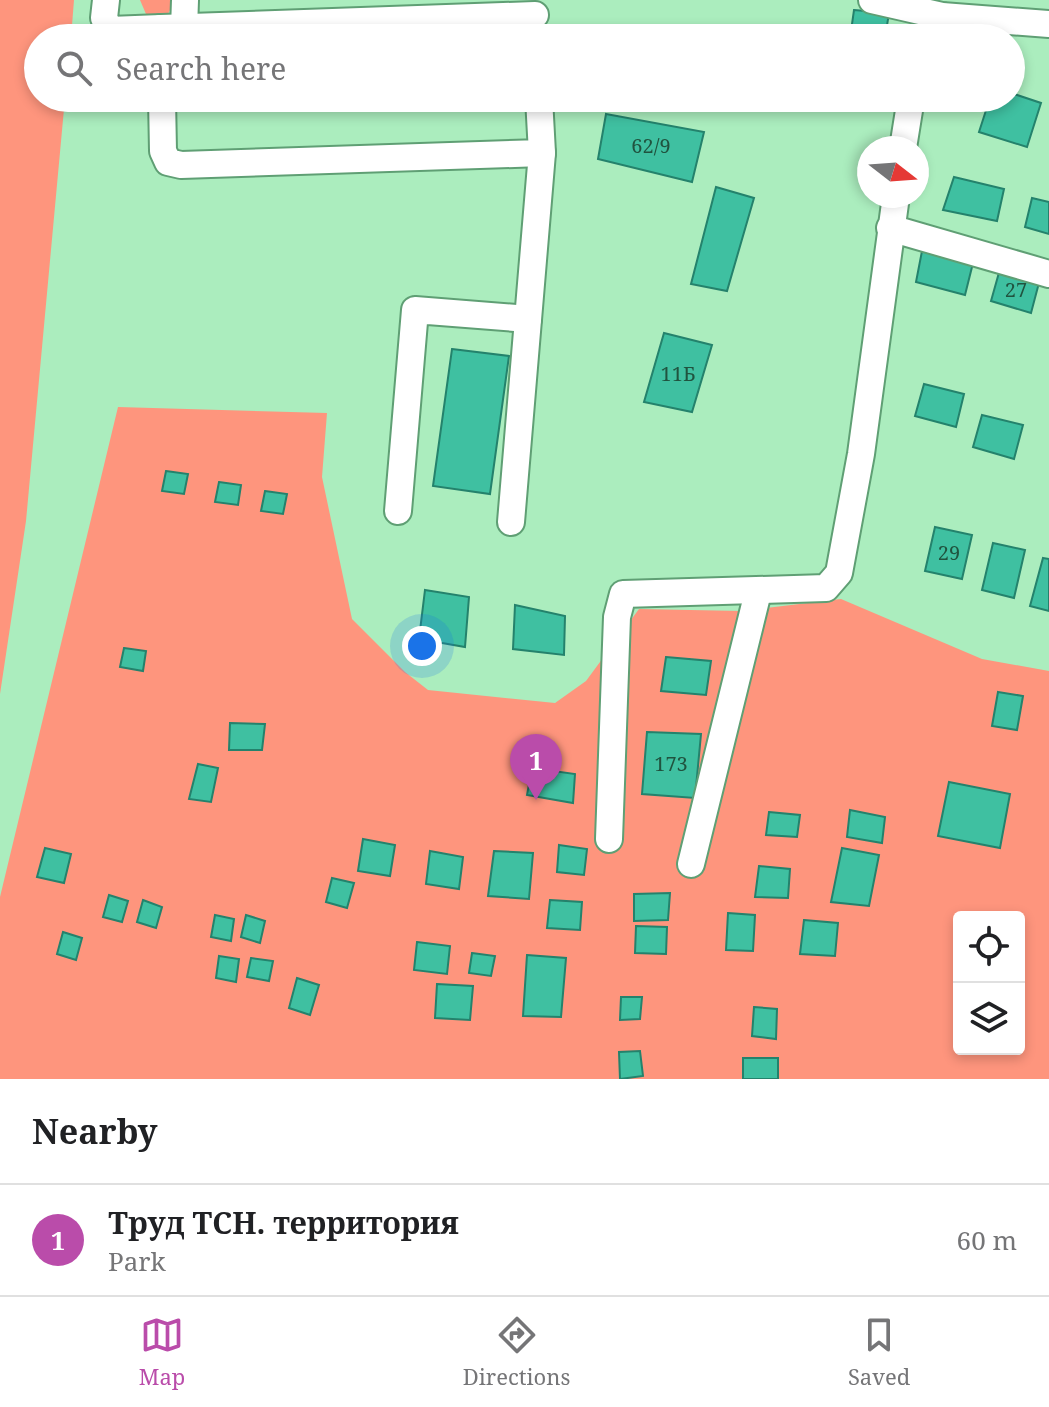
<!DOCTYPE html>
<html lang="en">
<head>
<meta charset="utf-8">
<style>
  :root { --surface:#fff; --page:#f2f2f2; --text:#202124; --muted:#757577; --line:#e0e0e0; --accent:#ba4caa }
  body { margin:0; font-family:"Noto Serif",serif; background:var(--page); color:var(--text) }
  .controls { position:absolute; right:24px; bottom:24px; display:grid; overflow:hidden; border-radius:8px; box-shadow:0 4px 12px #0003 }
  .controls button { width:72px; height:72px; display:grid; place-items:center; padding:0; border:0; border-bottom:2px solid var(--line); background:var(--surface); color:var(--text); font:40px sans-serif }
  .compass { position:absolute; left:857px; top:136px; width:72px; height:72px; border-radius:50%; background:var(--surface); box-shadow:0 4px 12px #0003; rotate:107deg }
  .you { position:absolute; left:422px; top:646px; width:28px; height:28px; margin:-20px; border:6px solid #fff; border-radius:50%; background:#1a73e8; box-shadow:0 0 0 12px #1a73e833 }
  .badge { display:grid; place-items:center; width:52px; height:52px; border-radius:50%; background:var(--accent); color:#fff; font-size:26px; font-weight:700 }
  .pin { position:absolute; translate:-50% -66px; filter:drop-shadow(0 2px 4px #0008) }
  .pin::after { content:''; position:absolute; top:42px; width:28px; height:24px; background:inherit; clip-path:polygon(0 0,100% 0,50% 100%) }
  .list { margin:0; padding:0; list-style:none }
  h2 { display:flex; justify-content:space-between; align-items:center; height:104px; margin:0; padding:0 32px; font-size:34px }
  h2 small { font-size:26px; font-weight:400; color:var(--muted) }
  .list li { display:grid; grid-template-columns:52px 1fr auto; gap:24px; align-items:center; box-sizing:border-box; height:112px; padding:0 32px; border-top:2px solid var(--line) }
  .list b { display:block; font-size:30px; white-space:nowrap }
  .list p { margin:0; font-size:26px; white-space:nowrap; color:var(--muted) }
  .list em { font-size:26px; font-style:normal; color:var(--muted) }
  .icon { flex:none; width:44px; height:44px; fill:none; stroke:currentColor; stroke-width:2; stroke-linecap:round; stroke-linejoin:round }
  .map { position:relative; flex:none; width:1049px; height:1079px; overflow:hidden }
  .search { position:absolute; background:var(--surface); box-shadow:0 4px 12px #0003; left:24px; right:24px; top:24px; height:88px; display:flex; align-items:center; gap:20px; box-sizing:border-box; padding:0 28px; border-radius:44px; color:var(--muted); font-size:30px }
  .sheet { height:216px; background:var(--surface) }
  nav { display:flex; justify-content:space-around; align-items:center; box-sizing:border-box; height:112px; border-top:2px solid var(--line); background:var(--surface); font-size:22px; color:var(--muted) }
  nav a { display:grid; justify-items:center; gap:4px }
  nav .on { color:var(--accent) }
  .map>svg:first-child { display:block }
</style>
</head>
<body>
<div class="map">
<svg width="1049" height="1079" viewBox="0 0 1049 1079">
  <rect width="100%" height="100%" fill="#abedbe"/>
  <!-- green -->
  <g fill="#fe957d" fill-rule="evenodd">
    <path d="M0,0H74L71,38H38V98H65L26,521L0,694Z"/>
    <path d="M140,0H173L174,2L168,14L156,17L146,14Z"/>
    <path d="M118,407L327,413L322,477L352,619L405,672L428,690L555,703L586,681L639,609L741,611L841,599L982,659L1049,671V1079H0V897ZM959,917H1019V1049H959Z"/>
  </g>
  <!-- building -->
  <g fill="#3fc0a1" stroke="#24826c" stroke-width="2">
    <path d="M854,10L889,13L885,38H850Z"/>
    <path d="M1011,93L1041,103L1027,147L979,132L990,98H1011Z"/>
    <path d="M606,114L704,132L692,182L598,159Z"/>
    <path d="M954,177L1004,189L997,221L943,210Z"/>
    <path d="M716,187L754,198L727,291L691,284Z"/>
    <path d="M1032,198L1049,202V234L1025,227Z"/>
    <path d="M922,251L973,263L965,295L916,282Z"/>
    <path d="M1000,269L1040,279L1031,313L991,301Z"/>
    <path d="M664,333L712,345L692,412L644,402Z"/>
    <path d="M452,349L509,356L490,494L433,486Z"/>
    <path d="M924,384L964,394L956,427L915,416Z"/>
    <path d="M982,415L1023,425L1014,459L973,447Z"/>
    <path d="M166,471L188,474L184,494L162,491Z"/>
    <path d="M219,482L241,485L238,505L215,502Z"/>
    <path d="M265,491L287,494L283,514L261,511Z"/>
    <path d="M935,527L972,535L962,579L925,571Z"/>
    <path d="M993,543L1025,550L1014,598L982,590Z"/>
    <path d="M1043,558L1049,559V611L1030,606Z"/>
    <path d="M425,590L469,597L465,647L419,639Z"/>
    <path d="M515,605L565,616L564,655L513,649Z"/>
    <path d="M124,648L146,651L143,671L120,667Z"/>
    <path d="M666,657L711,661L706,695L661,691Z"/>
    <path d="M998,692L1023,696L1017,730L992,726Z"/>
    <path d="M230,723L265,724L262,750H229Z"/>
    <path d="M647,732L701,734L695,798L642,794Z"/>
    <path d="M198,764L218,768L211,802L189,799Z"/>
    <path d="M532,768L575,774L573,803L527,795Z"/>
    <path d="M949,782L1010,794L1000,848L938,836Z"/>
    <path d="M850,810L885,817L882,843L847,837Z"/>
    <path d="M769,812L800,815L797,837L766,835Z"/>
    <path d="M363,839L395,845L390,876L358,871Z"/>
    <path d="M559,845L587,849L584,875L557,872Z"/>
    <path d="M45,848L71,854L64,883L37,877Z"/>
    <path d="M842,848L879,855L869,906L831,902Z"/>
    <path d="M430,851L463,857L459,889L426,884Z"/>
    <path d="M494,851L533,853L529,899L488,896Z"/>
    <path d="M759,866L790,869L788,898L755,897Z"/>
    <path d="M332,878L354,883L347,908L326,902Z"/>
    <path d="M670,893L668,920L634,921V894Z"/>
    <path d="M109,895L128,901L122,922L103,917Z"/>
    <path d="M143,900L162,907L156,928L137,922Z"/>
    <path d="M550,900L582,902L580,930L547,928Z"/>
    <path d="M728,913L755,915L753,951L726,950Z"/>
    <path d="M215,915L234,919L231,941L211,937Z"/>
    <path d="M246,915L265,921L260,943L241,937Z"/>
    <path d="M804,920L838,923L835,956L800,954Z"/>
    <path d="M636,926L667,927L666,954L635,953Z"/>
    <path d="M63,932L82,938L76,960L57,954Z"/>
    <path d="M417,942L450,946L447,974L414,970Z"/>
    <path d="M472,953L495,956L491,976L469,973Z"/>
    <path d="M527,955L566,958L561,1017L523,1016Z"/>
    <path d="M219,956L239,959L236,982L216,978Z"/>
    <path d="M251,958L273,961L269,981L247,977Z"/>
    <path d="M297,978L319,985L310,1015L289,1008Z"/>
    <path d="M437,984L473,986L470,1020L435,1018Z"/>
    <path d="M621,997H642L640,1019L620,1020Z"/>
    <path d="M754,1007L777,1009L776,1039L752,1036Z"/>
    <path d="M640,1051L643,1076L620,1079L619,1052Z"/>
    <rect x="743" y="1058" width="35" height="21"/>
  </g>
  <g fill="none" stroke-linecap="round" stroke-linejoin="round">
    <defs>
      <g id="minor">
        <path d="M106,0L104,18L110,30L161,28V38"/>
        <path d="M872,0L942,16L1049,24"/>
        <path d="M161,28L535,15"/>
        <path d="M184,29L185,0"/>
        <path d="M925,38L942,16"/>
        <path d="M162,98L163,151L168,162L181,165L542,153L539,98"/>
        <path d="M903,148L911,98"/>
        <path d="M890,228L1049,274"/>
        <path d="M398,511L415,310L528,319"/>
        <path d="M511,522L542,153"/>
        <path d="M609,839L617,617L623,594L826,588L839,573L861,454L896,196"/>
        <path d="M691,864L758,592"/>
      </g>
    </defs>
    <!-- minor casing -->
    <use href="#minor" stroke="#5f9f74" stroke-width="30"/>
    <!-- minor -->
    <use href="#minor" stroke="#fff" stroke-width="26"/>
  </g>
  <g text-anchor="middle" stroke-width="7" stroke-linejoin="round" paint-order="stroke">
    <!-- number labels -->
    <g font-size="20" fill="#20533f">
      <text x="651" y="153">62/9</text>
      <text x="1016" y="297">27</text>
      <text x="678" y="381">11Б</text>
      <text x="949" y="560">29</text>
      <text x="671" y="771">173</text>
    </g>
  </g>
</svg>
<div class="controls">
<button><svg class="icon" aria-label="locate" viewBox="0 0 24 24"><circle cx="12" cy="12" r="6"/><path d="M12 2v4M12 18v4M2 12h4M18 12h4"/></svg></button>
<button><svg class="icon" aria-label="layers" viewBox="0 0 24 24"><path d="M12 4l9 5-9 5-9-5zM3 14l9 5 9-5"/></svg></button>
</div>
<svg class="compass" viewBox="-18 -18 36 36"><path d="M0-13l5 13h-10z" fill="#e53935"/><path d="M0 13l5-13h-10z" fill="#757577"/></svg>
<div class="you"></div>
<div class="pin badge" style="left:536px;top:800px">1</div>
<div class="search"><svg class="icon" aria-label="search" viewBox="0 0 24 24"><circle cx="10" cy="10" r="6"/><path d="M15 15l6 6"/></svg>Search here</div>
</div>
<section class="sheet">
<h2>Nearby<small></small></h2>
<ul class="list">
<li><span class="badge">1</span><div><b>Труд ТСН. территория</b><p>Park</p></div><em>60 m</em></li>
</ul>
</section>
<nav>
<a class="on"><svg class="icon" aria-label="map" viewBox="0 0 24 24"><path d="M3 6l6-2 6 2 6-2v14l-6 2-6-2-6 2zM9 4v14M15 6v14"/></svg>Map</a>
<a><svg class="icon" aria-label="directions" viewBox="0 0 24 24"><path d="M12 3l9 9-9 9-9-9zM9 14v-3h6M13 9l2 2-2 2"/></svg>Directions</a>
<a><svg class="icon" aria-label="saved" viewBox="0 0 24 24"><path d="M7 4h10v16l-5-4-5 4z"/></svg>Saved</a>
</nav>
</body>
</html>
